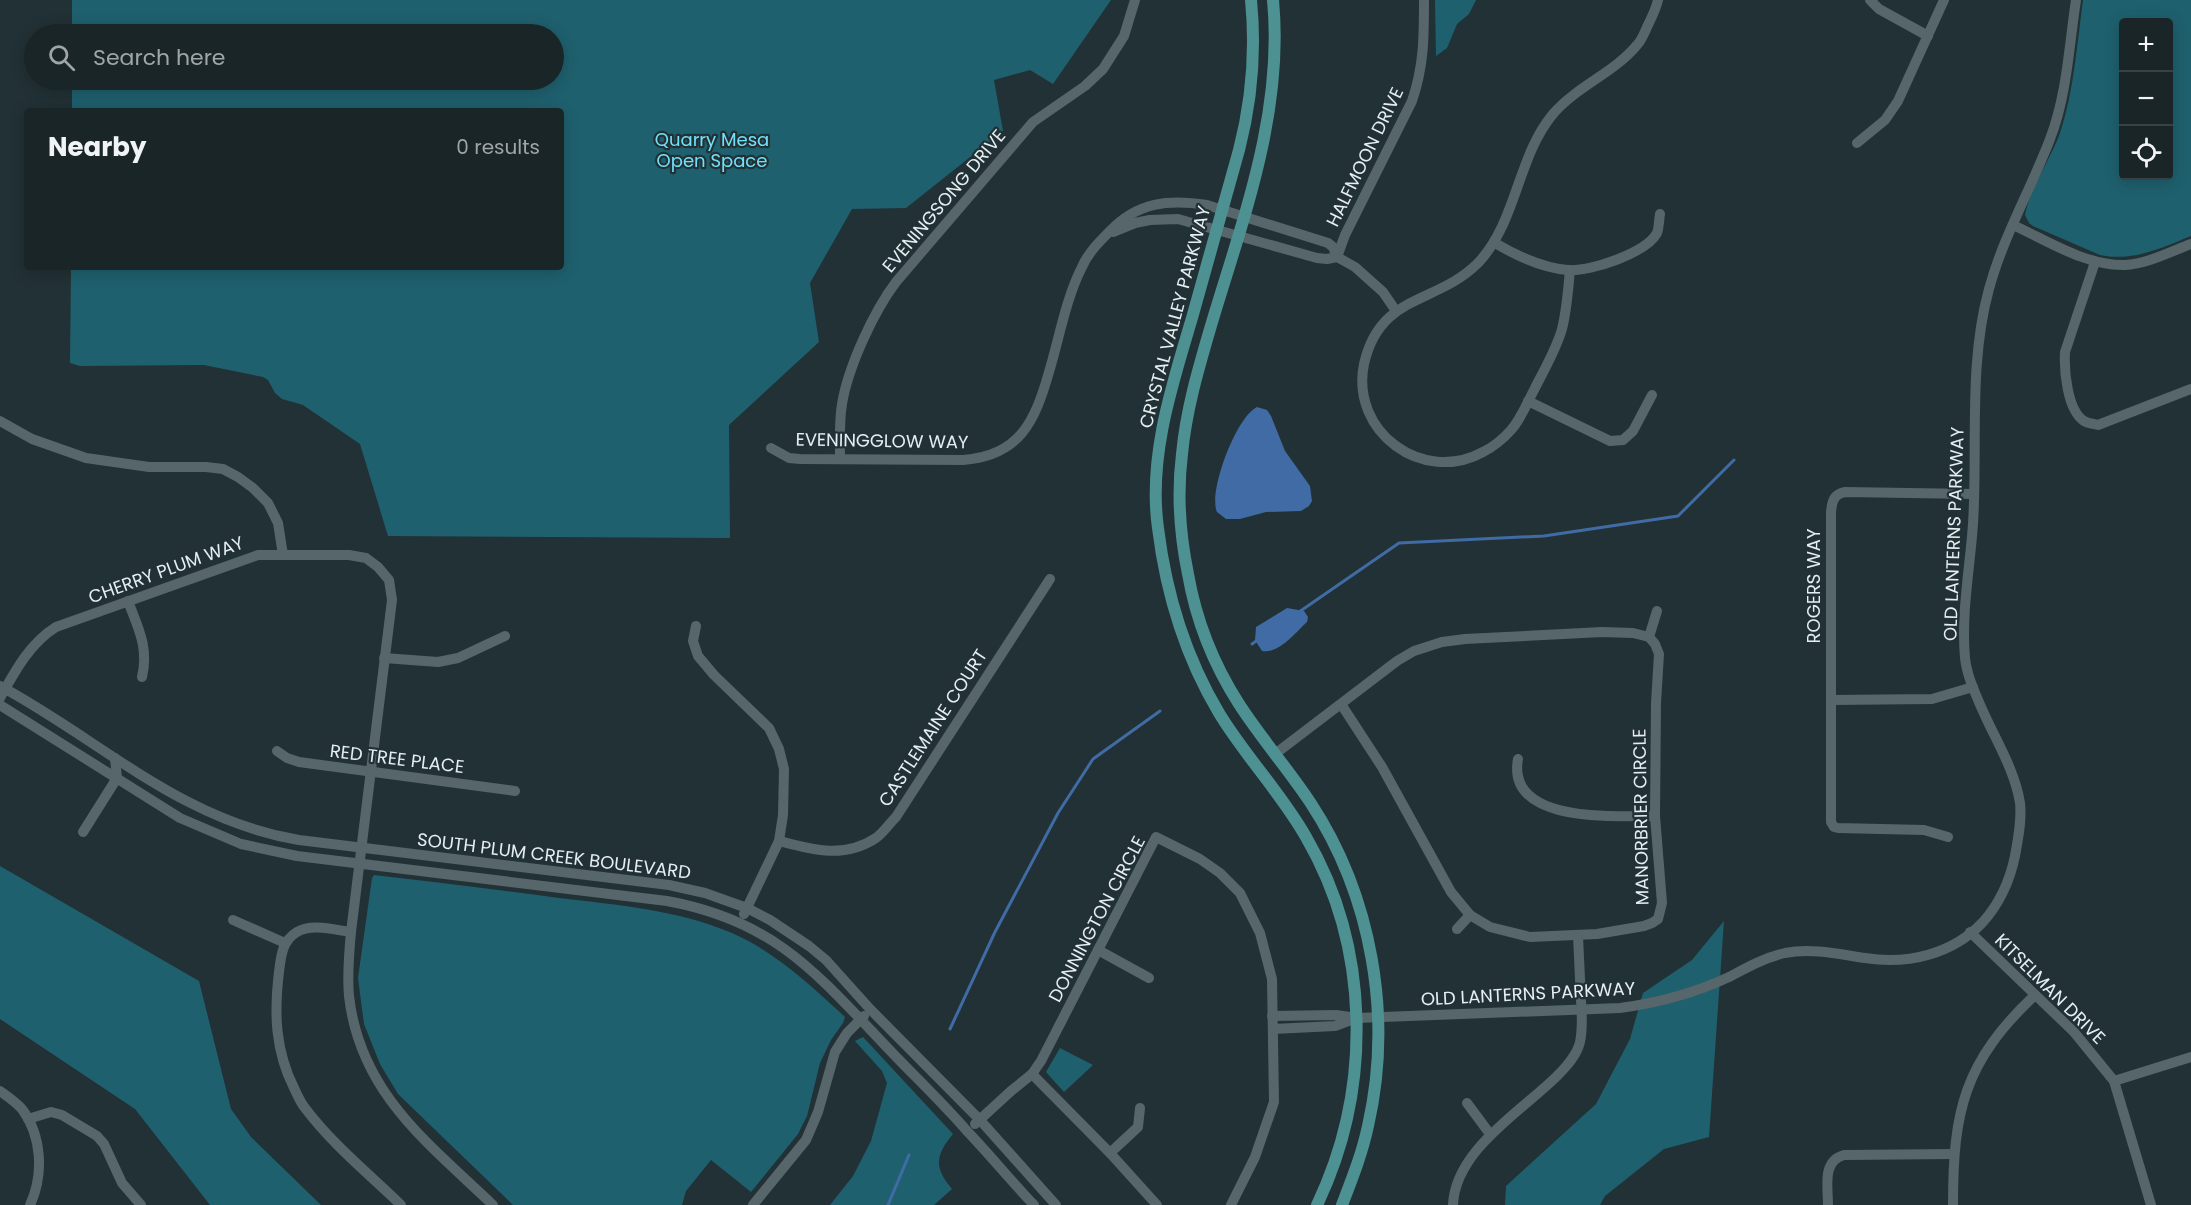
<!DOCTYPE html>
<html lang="en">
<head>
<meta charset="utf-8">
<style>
  :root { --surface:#1a2528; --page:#232d30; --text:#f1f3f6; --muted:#9fa5a8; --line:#384245 }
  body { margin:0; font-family:Poppins,sans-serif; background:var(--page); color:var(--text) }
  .controls { position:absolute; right:18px; top:18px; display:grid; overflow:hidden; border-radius:6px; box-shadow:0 3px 15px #0003 }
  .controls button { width:54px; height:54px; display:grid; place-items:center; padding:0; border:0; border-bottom:2px solid var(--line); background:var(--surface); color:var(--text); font:30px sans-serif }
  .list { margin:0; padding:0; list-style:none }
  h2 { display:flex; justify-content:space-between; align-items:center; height:78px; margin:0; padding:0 24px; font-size:26px }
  h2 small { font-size:20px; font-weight:400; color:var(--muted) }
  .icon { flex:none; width:33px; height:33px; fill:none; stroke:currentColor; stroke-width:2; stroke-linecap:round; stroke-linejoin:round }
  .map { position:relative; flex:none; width:2191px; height:1205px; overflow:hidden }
  .search { position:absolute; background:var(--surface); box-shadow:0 3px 15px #0003; left:24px; top:24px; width:540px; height:66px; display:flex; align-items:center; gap:15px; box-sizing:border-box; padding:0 21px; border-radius:33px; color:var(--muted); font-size:22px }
  .panel { position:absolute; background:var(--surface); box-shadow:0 3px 15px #0003; left:24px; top:108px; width:540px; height:162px; border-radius:6px }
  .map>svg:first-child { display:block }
</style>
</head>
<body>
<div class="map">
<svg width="2191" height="1205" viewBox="0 0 2191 1205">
  <rect width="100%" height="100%" fill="#223135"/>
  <!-- green -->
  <g fill="#1f606e" fill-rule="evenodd">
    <path d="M72,0H1111L1053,84L1030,70L994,80L1003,131L906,208L852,209L810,283L819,342L729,425L730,538L388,536L360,444L303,405L282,399L275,393L268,380L263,377L204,365L80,366L70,363L71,267H561V111H72V80H554V34H72Z"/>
    <path d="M1435,0H1476L1469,14L1457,24L1447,48L1436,56Z"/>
    <path d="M2083,0H2191V236C2161,248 2133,262 2100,255L2033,226L2029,223L2025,215C2029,191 2051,158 2060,133C2074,91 2077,44 2083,0ZM2124,22H2168V176H2124Z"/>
    <path d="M0,866L199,981L231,1109L251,1137L321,1205H210L135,1109L0,1019Z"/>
    <path d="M374,875C436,882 498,890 559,898C618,905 678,910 732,933C777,953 810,985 845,1017L843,1023L831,1040L820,1063L807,1116L798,1134L751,1192L711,1160L686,1191L682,1205H513L398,1094L380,1064L364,1024L358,978L372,878Z"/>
    <path d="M1724,921L1709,1137L1664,1149L1605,1196L1600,1205H1505L1506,1186L1596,1104L1630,1039L1643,993L1692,960Z"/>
    <path d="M863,1037L953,1134C935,1156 934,1167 952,1189L934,1205H830L853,1176L871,1141L887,1083L882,1071L855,1041Z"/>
    <path d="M1060,1048L1093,1065L1064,1092L1046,1072Z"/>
  </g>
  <!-- water -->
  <g fill="#406ba4">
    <path d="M1257,407L1267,410L1271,416L1285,451L1310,486L1312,501L1309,506L1301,511L1266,512L1240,519H1226L1217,512C1208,492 1236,417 1257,407Z"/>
    <path d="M1287,608L1304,611L1308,617L1307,622C1295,633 1279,654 1262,651L1255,640L1256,627Z"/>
  </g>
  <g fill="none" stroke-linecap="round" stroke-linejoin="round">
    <!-- stream -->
    <g stroke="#406ba4" stroke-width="3">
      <path d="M1299,612L1399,543L1544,536L1678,516L1734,460"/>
      <path d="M1252,644L1259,639"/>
      <path d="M950,1029L995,932L1058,813L1093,759L1160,711"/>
      <path d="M888,1205L909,1155"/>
    </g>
    <!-- minor -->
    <g stroke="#56666a" stroke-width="10">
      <path d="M1870,0L1879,9L1928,36"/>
      <path d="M1857,143L1885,120L1898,101L1944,0"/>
      <path d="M2013,225C2048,241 2086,266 2125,265C2147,264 2170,252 2191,244"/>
      <path d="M1113,232L1135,223L1150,220L1178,219L1317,258L1327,259L1337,257"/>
      <path d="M1495,243C1517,256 1542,268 1568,270C1590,272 1646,253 1657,233C1659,228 1659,219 1660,214"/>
      <path d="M1337,257L1345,235L1412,101C1424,66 1424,37 1424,0"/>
      <path d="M2095,262L2065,352C2064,370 2067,410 2084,421C2087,423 2094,424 2098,425L2191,389"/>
      <path d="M1570,270C1568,290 1567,309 1562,329C1556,350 1544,370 1534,390C1527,403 1521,419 1511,430C1504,438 1493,447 1483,452C1423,485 1350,432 1364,364C1380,293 1436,305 1478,263C1517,222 1517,157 1553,114C1577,86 1614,73 1637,45C1642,40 1645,31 1648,25C1652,17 1656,9 1658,0"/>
      <path d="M1528,401L1610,441L1623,440L1633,431L1652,395"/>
      <path d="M0,421L32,439L86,458L149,467H206L223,469L238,477L253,488L268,503L278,523L283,555"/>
      <path d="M771,448L789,458L800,459L963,460C1020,456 1035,421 1049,372C1059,339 1066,298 1082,267C1088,253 1099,242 1110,231C1138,202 1168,199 1207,205L1328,243L1333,247L1337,257L1355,267L1383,292L1396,311"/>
      <path d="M840,459C840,441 839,422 842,404C848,367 874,311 896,282L1033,122L1085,86L1103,69L1124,36L1135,0"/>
      <path d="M128,601C138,628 149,647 142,677"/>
      <path d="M696,626L693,641L698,656L714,675L769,728L779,749L784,769L783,815L779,841L744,914"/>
      <path d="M1649,637L1657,611"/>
      <path d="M384,658L438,662L458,658L505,636"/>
      <path d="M0,686C102,741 180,820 299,840L669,885L705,893L747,908L770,920L809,946L826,960L870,1009L980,1120L1056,1205"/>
      <path d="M0,698C15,671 30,643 56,627L258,555H349L366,558L378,567L389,580L392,600L351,932C349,953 347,975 349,996C360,1093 428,1143 493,1205"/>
      <path d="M1831,700L1932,699L1973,687"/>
      <path d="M0,705L180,818L241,844L297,856L667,901C771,920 813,969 882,1042C910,1072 940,1100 967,1131C990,1155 1011,1181 1034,1205"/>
      <path d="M277,751L287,758L299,762L515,791"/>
      <path d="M1275,754L1397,661L1414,651L1442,642L1465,639L1602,632L1633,633L1649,637L1655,644L1659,654L1656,703L1655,816L1662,903L1658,919L1652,923L1644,926L1597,934L1530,937L1490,927L1470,915L1451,892L1382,767L1341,704"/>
      <path d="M1518,759C1506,824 1616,816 1655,816"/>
      <path d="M83,832L117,778L115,758"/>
      <path d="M1948,837L1924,830L1838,828L1834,827L1831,822V512C1832,501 1834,494 1845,492L1973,494"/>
      <path d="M779,841C813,850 844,859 876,838C883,833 889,824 896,817L1050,579"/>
      <path d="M233,920L285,943"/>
      <path d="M1457,929L1470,915"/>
      <path d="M351,932C335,930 312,923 297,932C282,941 281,956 279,972C274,1013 275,1050 294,1088C297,1094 300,1102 305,1108C332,1144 369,1174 401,1205"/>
      <path d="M1970,932L2074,1032L2114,1081L2151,1205"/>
      <path d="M1098,950L1149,978"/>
      <path d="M1272,1016L1336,1015L1357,1018L1620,1008C1657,1003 1695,993 1729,977C1748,967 1764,958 1785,953C1812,948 1838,954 1865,958C1908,965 1953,954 1983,922C1999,904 2010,880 2015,856C2018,839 2022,820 2020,803C2015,770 1995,739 1982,709C1975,693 1967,676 1965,658C1961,613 1970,568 1973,524C1978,446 1968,365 1989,289C2003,237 2031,189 2050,139C2067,95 2069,46 2076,0"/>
      <path d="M1273,1029L1335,1026L1354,1019"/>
      <path d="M1032,1074L1110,1153L1157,1205"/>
      <path d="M2114,1081L2191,1057"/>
      <path d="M0,1091C7,1096 16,1102 22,1109C42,1136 44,1175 30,1205"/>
      <path d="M1467,1103L1490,1134"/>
      <path d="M28,1119L51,1112L62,1115L97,1136L104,1144L122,1183L141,1205"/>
      <path d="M975,1124L1011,1091L1032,1074L1041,1061L1156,837L1200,859L1220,873L1240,893L1260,933L1272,979L1274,1102L1255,1157L1231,1205"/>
      <path d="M1110,1153L1138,1127L1140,1108"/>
      <path d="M753,1205L806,1140L818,1112L835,1052L847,1033L864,1016"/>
      <path d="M1453,1205C1455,1150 1522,1111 1557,1076C1567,1066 1577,1055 1580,1042C1583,1028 1582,1014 1581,1000C1580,979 1579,957 1578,936"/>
      <path d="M1828,1205C1828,1186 1822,1161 1844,1155L1954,1154"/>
      <path d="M1953,1205C1953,1111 1964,1062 2034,996"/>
    </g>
    <!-- major -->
    <g stroke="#4d9192" stroke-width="12">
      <path d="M1251,0C1256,51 1252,100 1239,150C1223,206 1208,262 1192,318C1172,385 1148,457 1158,528C1166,593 1185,656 1219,713C1245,756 1281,793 1306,837C1371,949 1372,1090 1317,1205"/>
      <path d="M1273,0C1284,114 1242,221 1210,329C1198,370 1186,411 1182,454C1177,494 1180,535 1188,574C1196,620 1214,665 1239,704C1261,738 1288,769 1310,802C1372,896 1393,1017 1368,1126C1362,1154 1352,1179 1342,1205"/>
    </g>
  </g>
  <g text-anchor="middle" stroke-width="4.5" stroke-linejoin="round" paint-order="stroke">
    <!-- park labels -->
    <g font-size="18" fill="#72e0f9" stroke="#223135">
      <text x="712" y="146">Quarry Mesa<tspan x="712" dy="21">Open Space</tspan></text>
    </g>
    <!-- street labels -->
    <g font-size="18" fill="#e5eef0" stroke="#223135">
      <text transform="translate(1365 157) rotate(-64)" y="6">HALFMOON DRIVE</text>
      <text transform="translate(944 201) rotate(-50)" y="6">EVENINGSONG DRIVE</text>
      <text transform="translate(1175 317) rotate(-75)" y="6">CRYSTAL VALLEY PARKWAY</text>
      <text transform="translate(882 441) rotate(1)" y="6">EVENINGGLOW WAY</text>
      <text transform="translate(1954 534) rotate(-88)" y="6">OLD LANTERNS PARKWAY</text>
      <text transform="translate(166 570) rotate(-20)" y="6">CHERRY PLUM WAY</text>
      <text transform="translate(1814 586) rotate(-90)" y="6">ROGERS WAY</text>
      <text transform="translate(933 728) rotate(-57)" y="6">CASTLEMAINE COURT</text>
      <text transform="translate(397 759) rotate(7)" y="6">RED TREE PLACE</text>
      <text transform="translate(1641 817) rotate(-91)" y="6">MANORBRIER CIRCLE</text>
      <text transform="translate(554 856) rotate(7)" y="6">SOUTH PLUM CREEK BOULEVARD</text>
      <text transform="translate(1097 919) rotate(-62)" y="6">DONNINGTON CIRCLE</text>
      <text transform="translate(2050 989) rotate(45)" y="6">KITSELMAN DRIVE</text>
      <text transform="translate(1528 994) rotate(-3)" y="6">OLD LANTERNS PARKWAY</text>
    </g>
  </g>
</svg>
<div class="controls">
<button>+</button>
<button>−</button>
<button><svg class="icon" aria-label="locate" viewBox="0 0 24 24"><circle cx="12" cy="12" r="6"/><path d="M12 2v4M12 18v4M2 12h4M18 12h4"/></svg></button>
</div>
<div class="search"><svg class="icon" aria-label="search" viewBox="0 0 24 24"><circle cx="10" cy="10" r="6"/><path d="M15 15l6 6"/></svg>Search here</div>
<section class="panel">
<h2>Nearby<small>0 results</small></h2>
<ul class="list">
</ul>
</section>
</div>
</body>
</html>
